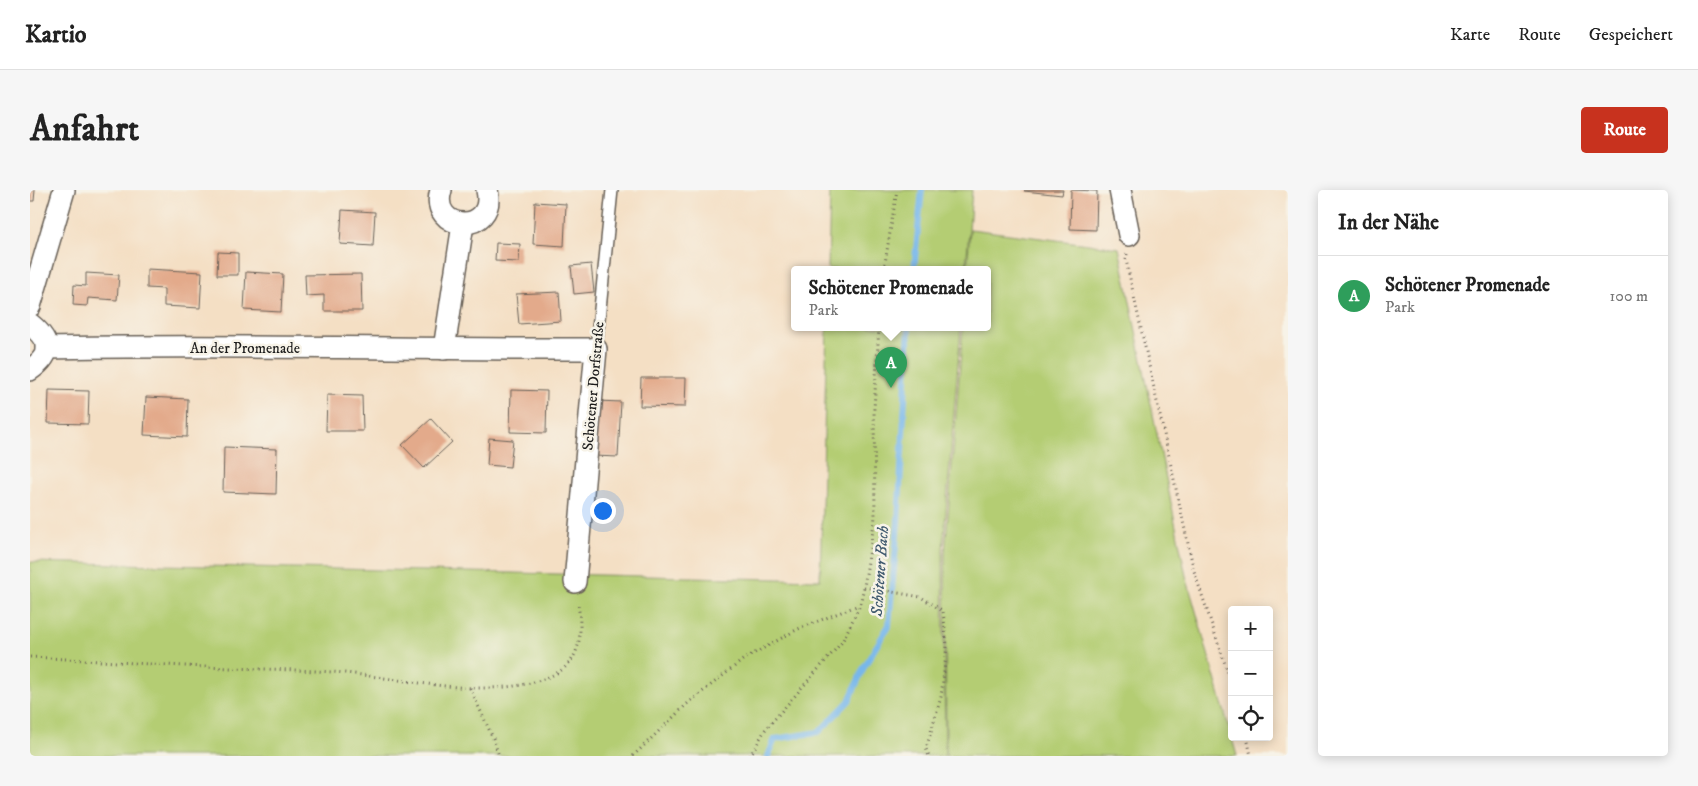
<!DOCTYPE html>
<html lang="de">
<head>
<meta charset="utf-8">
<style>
  :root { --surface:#fff; --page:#f6f6f6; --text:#222; --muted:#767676; --line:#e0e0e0; --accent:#c8321e }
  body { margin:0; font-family:"IM FELL DW Pica",serif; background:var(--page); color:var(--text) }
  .controls { position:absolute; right:15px; bottom:15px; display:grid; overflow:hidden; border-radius:5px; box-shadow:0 2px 12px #0003 }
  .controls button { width:45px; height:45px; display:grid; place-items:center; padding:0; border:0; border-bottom:1px solid var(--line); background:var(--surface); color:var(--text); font:25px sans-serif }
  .you { position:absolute; left:572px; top:320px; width:18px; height:18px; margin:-12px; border:4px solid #fff; border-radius:50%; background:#1a73e8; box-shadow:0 0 0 8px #1a73e833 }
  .badge { display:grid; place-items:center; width:32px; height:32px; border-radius:50%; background:var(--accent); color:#fff; font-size:16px; font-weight:700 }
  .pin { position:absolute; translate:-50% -41px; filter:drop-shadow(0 1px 2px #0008) }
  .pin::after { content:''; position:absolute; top:26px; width:18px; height:15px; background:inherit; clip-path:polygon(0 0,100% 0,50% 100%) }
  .popup { position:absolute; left:761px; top:76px; width:200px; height:65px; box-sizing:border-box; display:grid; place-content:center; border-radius:5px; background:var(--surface); filter:drop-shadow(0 1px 4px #0005); font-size:16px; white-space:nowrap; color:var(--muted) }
  .popup b { font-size:19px; color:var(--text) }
  .popup::after { content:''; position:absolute; left:50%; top:100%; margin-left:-10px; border:10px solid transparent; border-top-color:var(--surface) }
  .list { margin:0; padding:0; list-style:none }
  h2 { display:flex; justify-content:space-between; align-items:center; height:65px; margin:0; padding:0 20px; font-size:21px }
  h2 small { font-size:16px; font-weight:400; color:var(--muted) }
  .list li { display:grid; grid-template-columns:32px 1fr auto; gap:15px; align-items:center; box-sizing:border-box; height:80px; padding:0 20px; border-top:1px solid var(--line) }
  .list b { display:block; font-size:19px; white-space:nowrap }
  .list p { margin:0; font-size:16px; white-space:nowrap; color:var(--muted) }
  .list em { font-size:16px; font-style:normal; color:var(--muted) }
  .icon { flex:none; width:28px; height:28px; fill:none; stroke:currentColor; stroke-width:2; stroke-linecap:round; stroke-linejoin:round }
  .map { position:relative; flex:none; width:1258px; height:566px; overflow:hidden; border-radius:5px }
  header { display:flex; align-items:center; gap:30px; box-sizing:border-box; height:70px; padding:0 25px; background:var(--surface); border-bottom:1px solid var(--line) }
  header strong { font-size:24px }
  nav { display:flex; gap:28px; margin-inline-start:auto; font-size:18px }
  .intro { display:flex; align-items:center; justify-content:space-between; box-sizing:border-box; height:120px; padding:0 30px }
  h1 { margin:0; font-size:35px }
  .button { padding:12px 22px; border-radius:5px; background:var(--accent); color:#fff; font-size:18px; font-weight:700 }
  main { display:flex; gap:30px; padding:0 30px }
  aside { flex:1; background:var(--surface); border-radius:5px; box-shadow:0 2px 12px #0003 }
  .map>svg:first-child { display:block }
</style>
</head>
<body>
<header>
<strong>Kartio</strong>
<nav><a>Karte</a><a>Route</a><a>Gespeichert</a></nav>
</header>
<div class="intro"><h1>Anfahrt</h1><a class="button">Route</a></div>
<main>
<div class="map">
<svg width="1258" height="566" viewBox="0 0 1258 566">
  <rect width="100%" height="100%" fill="#f7f3e8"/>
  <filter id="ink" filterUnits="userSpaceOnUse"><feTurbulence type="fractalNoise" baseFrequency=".02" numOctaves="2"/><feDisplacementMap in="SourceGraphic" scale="10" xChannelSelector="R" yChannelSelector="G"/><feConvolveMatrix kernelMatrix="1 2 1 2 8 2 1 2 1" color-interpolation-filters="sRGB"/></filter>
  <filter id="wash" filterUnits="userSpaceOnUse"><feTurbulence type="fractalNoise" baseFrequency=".0096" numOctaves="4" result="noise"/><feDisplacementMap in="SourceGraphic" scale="20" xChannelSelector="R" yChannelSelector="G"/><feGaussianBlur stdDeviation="1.12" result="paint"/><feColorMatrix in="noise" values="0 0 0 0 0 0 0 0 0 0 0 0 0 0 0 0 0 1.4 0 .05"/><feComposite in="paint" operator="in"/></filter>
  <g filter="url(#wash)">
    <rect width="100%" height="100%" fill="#f4dfc4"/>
    <!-- green -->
    <g fill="#b4cd73" stroke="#687448">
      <path d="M800,0H942L936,79H798Z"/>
      <path d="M940,39L1089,58L1156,386L1207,566H916L915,362L933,137H957V79H937Z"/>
      <path d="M797,137H931L913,360L915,566H0V372L790,390Z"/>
    </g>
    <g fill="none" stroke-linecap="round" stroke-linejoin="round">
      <!-- stream -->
      <g stroke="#77b7eb" stroke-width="6">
        <path d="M884,79L892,0"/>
        <path d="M738,566L745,549L789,542L819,511L834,477L859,435L868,333L879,137"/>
      </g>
    </g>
    <g id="blocks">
      <!-- building -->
      <g fill="#e3aa8b">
        <path d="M0,0H5L4,11H0Z"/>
        <path d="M995,0H1033L1032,5L994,1Z"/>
        <path d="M1041,0L1067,1L1066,40L1040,39Z"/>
        <path d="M505,12L536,14L534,56L503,54Z"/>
        <path d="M312,20L345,22L343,56L310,54Z"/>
        <path d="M466,53L490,54L489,72L465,71Z"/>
        <path d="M188,62L208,63V85H187Z"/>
        <path d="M561,74L564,102L544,104L541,76Z"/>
        <path d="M117,79L172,82L170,118L134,116V99L117,98Z"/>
        <path d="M216,82L253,84L251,122L214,120Z"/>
        <path d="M56,83L89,85L87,110L58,108L57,116L43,115L44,95L56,96Z"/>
        <path d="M331,84L332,121H294V105L276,106L275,85Z"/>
        <path d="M529,102L531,131L489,134L486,104Z"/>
        <path d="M611,188H656L655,217L610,216Z"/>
        <path d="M19,200L59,201L58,234L18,233Z"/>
        <path d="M481,200L517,201L516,243L480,242Z"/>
        <path d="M297,205L332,206L333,241H296Z"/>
        <path d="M116,207L158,209L157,247L114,245Z"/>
        <path d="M567,211L591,212L588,267L564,266Z"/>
        <path d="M401,229L422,252L394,278L372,255Z"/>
        <path d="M459,248L483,250L480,277L457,275Z"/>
        <path d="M194,257L247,259L246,304L193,302Z"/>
      </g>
    </g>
  </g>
  <g filter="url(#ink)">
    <use href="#blocks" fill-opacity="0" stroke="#686057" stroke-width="1"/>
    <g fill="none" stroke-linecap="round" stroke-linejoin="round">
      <defs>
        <path id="service" d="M566,159L582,0"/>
        <g id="minor">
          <path d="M411,0C398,42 467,46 457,0"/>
          <path d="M1090,0L1099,45"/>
          <path d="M0,116L34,0"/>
          <path d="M0,134C21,151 23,164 0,180"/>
          <path d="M16,158C200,154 383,160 566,159L545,392"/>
          <path d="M414,159L433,34"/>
        </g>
      </defs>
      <!-- service casing -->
      <use href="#service" stroke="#686057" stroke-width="14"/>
      <!-- minor casing -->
      <use href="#minor" stroke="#686057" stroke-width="24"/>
      <!-- path -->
      <g stroke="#686057" stroke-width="3" stroke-dasharray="1 4" stroke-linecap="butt">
        <path d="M1097,64L1096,70L1164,381L1202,495"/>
        <path d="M854,79L867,0"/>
        <path d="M834,397L891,407L913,421L917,456L911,507L896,559L899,566"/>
        <path d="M0,467C58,470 116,474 174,477C217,479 260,479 302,482C368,486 462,514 523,485C553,471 552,441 548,413"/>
        <path d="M440,498L463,548L469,566"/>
        <path d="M1217,547L1221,566"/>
        <path d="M603,566L657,514L714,469L768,439L829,415"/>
        <path d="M720,566L735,540L812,452L830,415L834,397L845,327L844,219L849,137"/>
      </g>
      <!-- service -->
      <use href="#service" stroke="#fff" stroke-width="11"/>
      <!-- minor -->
      <use href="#minor" stroke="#fff" stroke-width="21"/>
    </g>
  </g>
  <g text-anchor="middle" stroke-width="5" stroke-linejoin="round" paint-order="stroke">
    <!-- street labels -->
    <g font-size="15" fill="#1c1c1c" stroke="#f7f3e8">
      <text x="215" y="163">An der Promenade</text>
      <text transform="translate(563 196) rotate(-85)" y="5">Schötener Dorfstraße</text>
    </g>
    <!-- water labels -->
    <g font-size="16" font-style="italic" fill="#405a6f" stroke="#f7f3e8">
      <text transform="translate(849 381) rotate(-86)" y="6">Schötener Bach</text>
    </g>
  </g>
</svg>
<div class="controls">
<button>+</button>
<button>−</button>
<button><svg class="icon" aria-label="locate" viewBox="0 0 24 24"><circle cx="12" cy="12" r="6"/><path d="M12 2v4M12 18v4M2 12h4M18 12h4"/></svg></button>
</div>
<div class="you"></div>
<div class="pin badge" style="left:861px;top:198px;background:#2e9e5b">A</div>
<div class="popup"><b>Schötener Promenade</b>Park</div>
</div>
<aside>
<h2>In der Nähe<small></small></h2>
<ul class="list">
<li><span class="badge" style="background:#2e9e5b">A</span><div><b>Schötener Promenade</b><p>Park</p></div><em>100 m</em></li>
</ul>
</aside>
</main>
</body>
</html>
